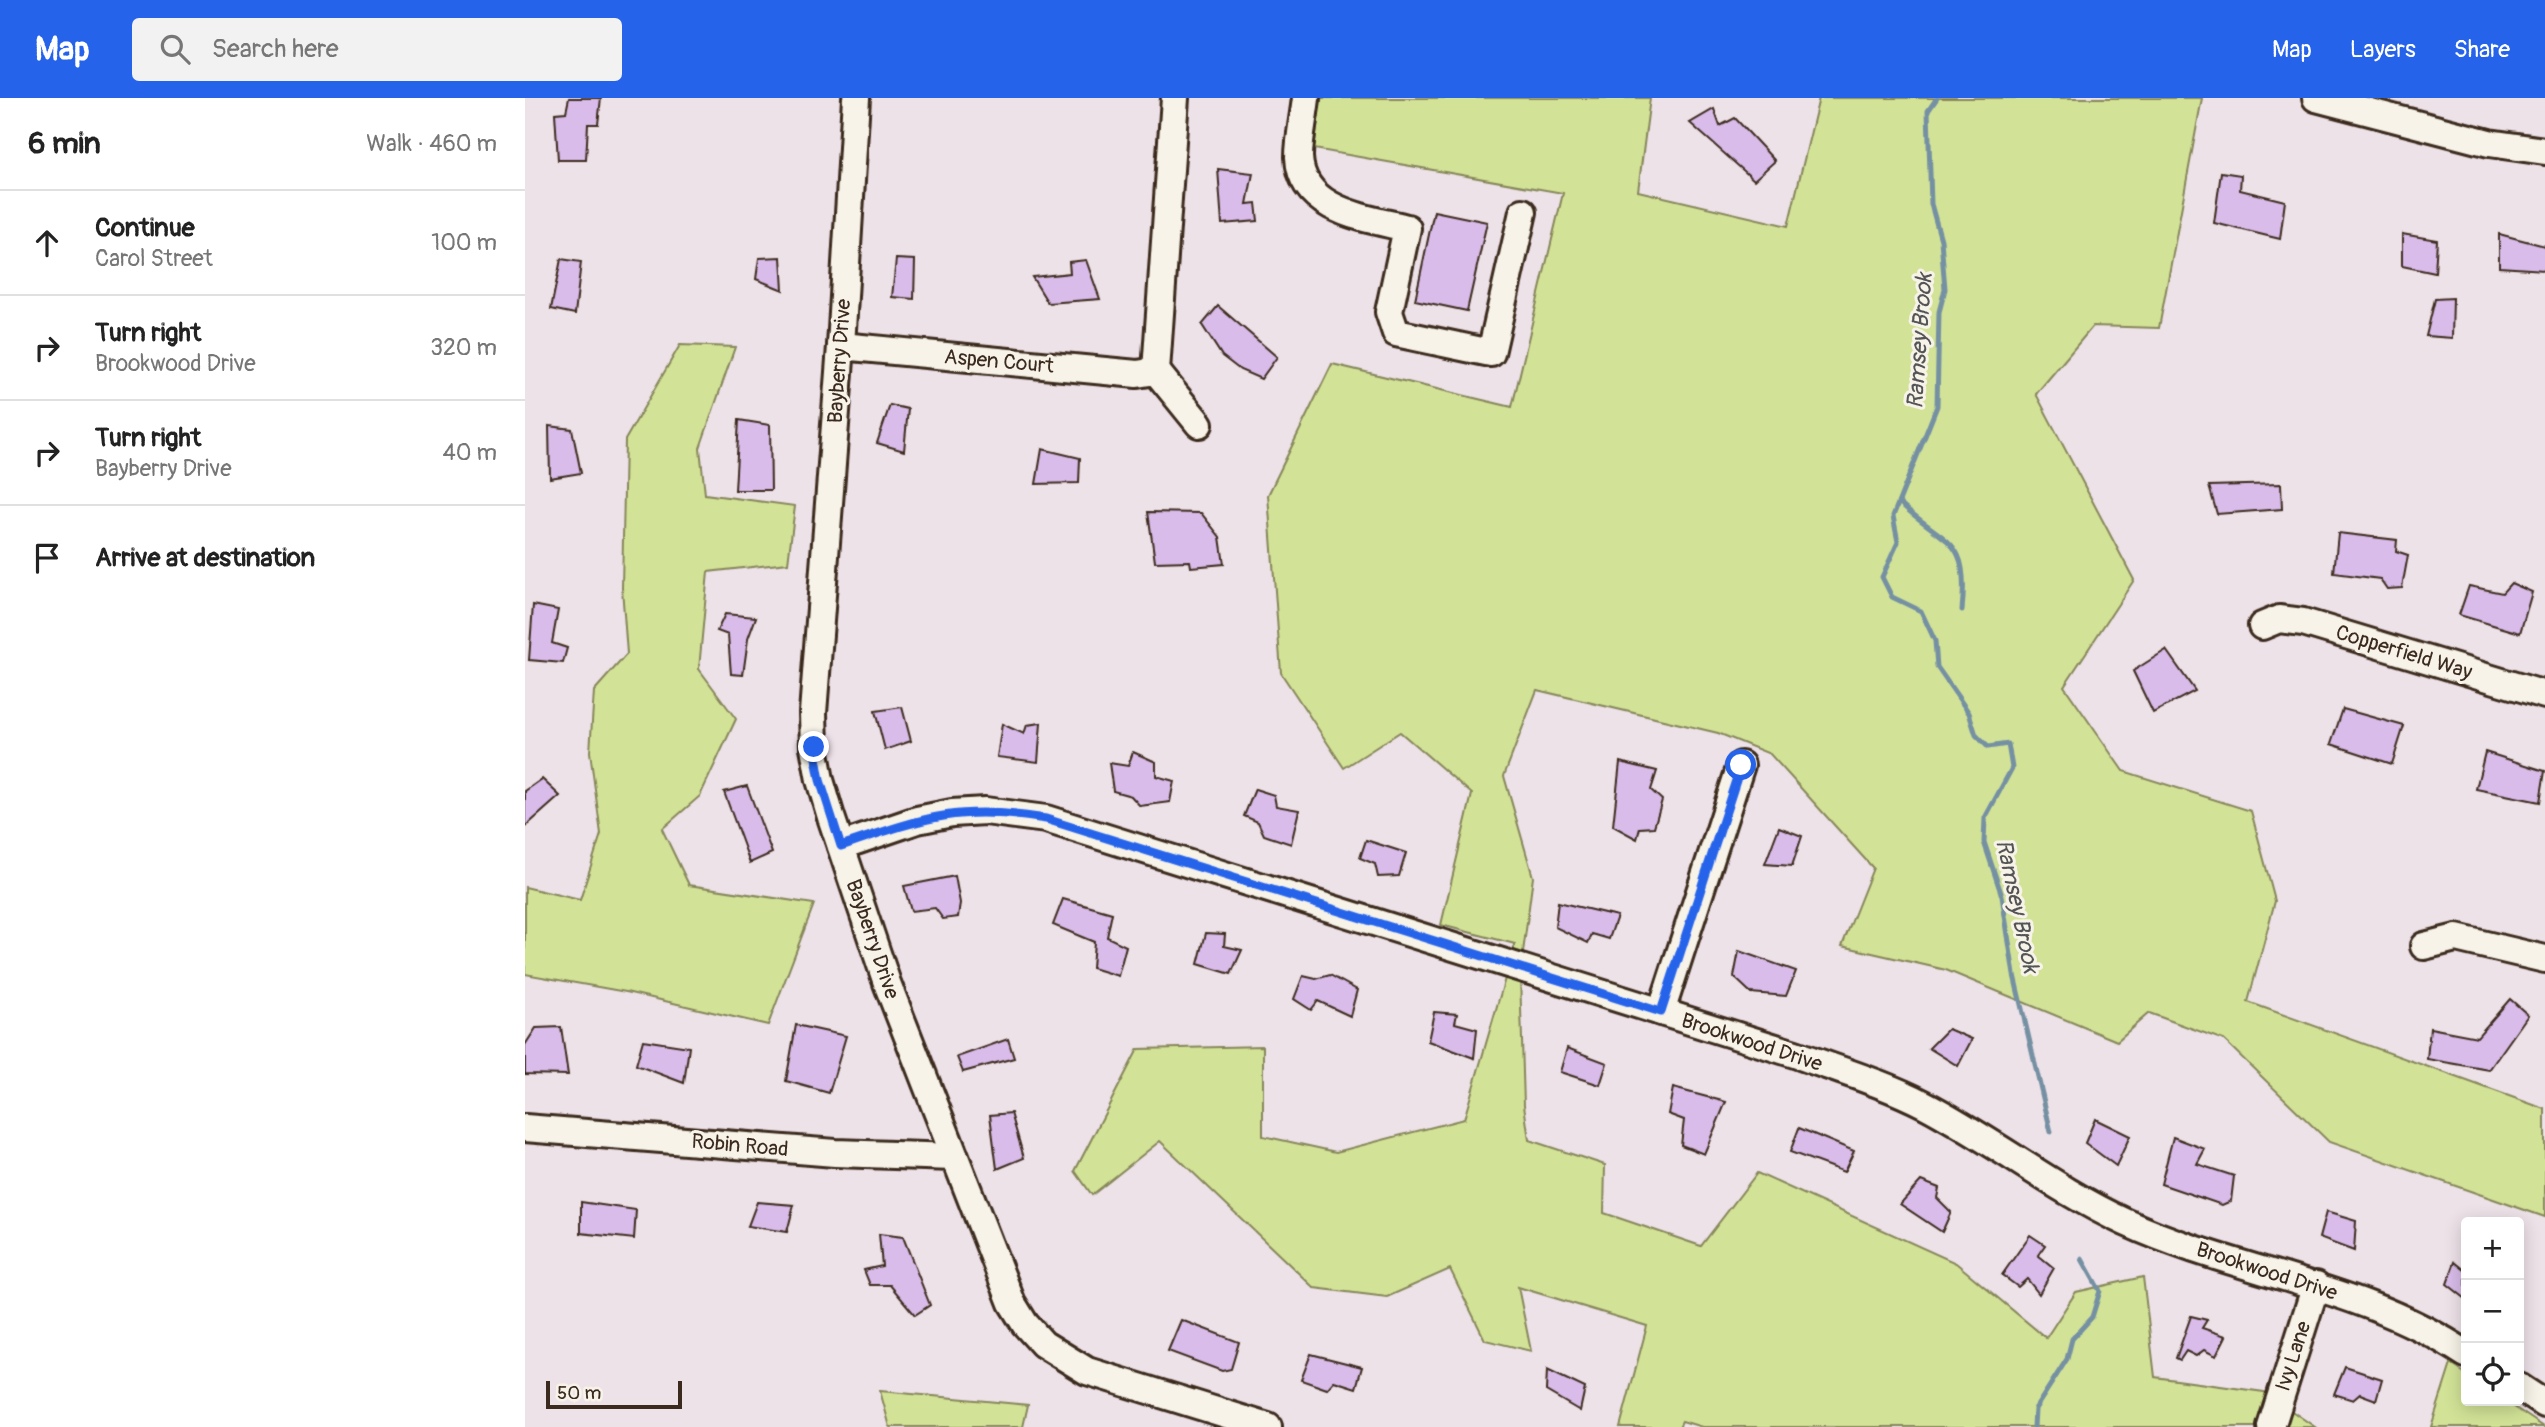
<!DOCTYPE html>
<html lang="en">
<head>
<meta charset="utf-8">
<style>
  :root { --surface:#fff; --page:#f2f2f2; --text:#222; --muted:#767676; --line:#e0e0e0; --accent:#2563eb }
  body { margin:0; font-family:Pangolin,sans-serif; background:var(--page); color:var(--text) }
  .controls { position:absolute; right:21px; bottom:21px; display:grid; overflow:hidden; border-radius:7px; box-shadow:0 4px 18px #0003 }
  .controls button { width:63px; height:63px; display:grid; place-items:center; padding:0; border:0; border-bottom:2px solid var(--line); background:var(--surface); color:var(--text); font:35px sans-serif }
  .scale { position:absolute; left:21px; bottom:18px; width:136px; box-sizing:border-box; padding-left:7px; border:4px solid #3b2a1e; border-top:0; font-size:19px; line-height:24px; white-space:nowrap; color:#3b2a1e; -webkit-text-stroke:5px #f7f3e8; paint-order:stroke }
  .stop { position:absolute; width:21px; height:21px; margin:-16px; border:5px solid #2563eb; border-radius:50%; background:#fff }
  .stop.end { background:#2563eb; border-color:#fff; box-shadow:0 2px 7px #0008 }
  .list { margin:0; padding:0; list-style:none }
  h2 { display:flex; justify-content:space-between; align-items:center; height:91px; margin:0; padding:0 28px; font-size:30px }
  h2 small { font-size:23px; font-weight:400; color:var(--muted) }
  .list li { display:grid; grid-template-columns:46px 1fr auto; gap:21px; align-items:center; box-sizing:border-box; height:105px; padding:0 28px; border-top:2px solid var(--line) }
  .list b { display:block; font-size:26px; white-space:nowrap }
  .list p { margin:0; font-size:23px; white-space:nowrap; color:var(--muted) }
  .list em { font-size:23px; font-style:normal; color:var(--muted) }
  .icon { flex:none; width:38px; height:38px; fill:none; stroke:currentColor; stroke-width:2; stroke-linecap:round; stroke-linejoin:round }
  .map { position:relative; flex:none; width:2020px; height:1329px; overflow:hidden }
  header { display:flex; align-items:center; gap:42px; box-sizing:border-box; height:98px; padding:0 35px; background:var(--accent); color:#fff }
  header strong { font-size:33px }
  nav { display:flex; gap:38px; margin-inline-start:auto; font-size:24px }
  .search { width:490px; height:63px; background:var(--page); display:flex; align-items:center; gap:18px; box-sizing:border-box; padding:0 24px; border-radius:7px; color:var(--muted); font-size:26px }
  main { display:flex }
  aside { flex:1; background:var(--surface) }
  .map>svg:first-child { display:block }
</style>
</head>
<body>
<header>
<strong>Map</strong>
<div class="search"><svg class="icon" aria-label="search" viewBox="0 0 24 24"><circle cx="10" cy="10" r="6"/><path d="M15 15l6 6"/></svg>Search here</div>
<nav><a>Map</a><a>Layers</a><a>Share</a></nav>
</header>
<main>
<aside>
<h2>6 min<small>Walk · 460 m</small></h2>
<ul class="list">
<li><svg class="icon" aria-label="ahead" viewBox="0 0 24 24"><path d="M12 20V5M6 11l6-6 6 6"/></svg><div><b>Continue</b><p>Carol Street</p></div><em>100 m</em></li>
<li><svg class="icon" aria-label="right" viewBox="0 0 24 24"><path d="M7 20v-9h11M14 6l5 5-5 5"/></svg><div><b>Turn right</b><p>Brookwood Drive</p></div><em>320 m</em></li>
<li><svg class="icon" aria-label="right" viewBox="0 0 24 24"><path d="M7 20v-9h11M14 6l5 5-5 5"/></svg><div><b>Turn right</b><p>Bayberry Drive</p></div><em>40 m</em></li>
<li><svg class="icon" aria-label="arrive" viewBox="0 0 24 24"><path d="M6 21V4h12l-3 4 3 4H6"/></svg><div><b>Arrive at destination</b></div></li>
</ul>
</aside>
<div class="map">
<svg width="2020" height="1329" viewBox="0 0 2020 1329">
  <rect width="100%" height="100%" fill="#eee2e9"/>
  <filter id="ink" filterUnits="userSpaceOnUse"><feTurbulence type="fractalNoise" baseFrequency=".0143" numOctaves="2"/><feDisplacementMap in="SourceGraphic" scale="14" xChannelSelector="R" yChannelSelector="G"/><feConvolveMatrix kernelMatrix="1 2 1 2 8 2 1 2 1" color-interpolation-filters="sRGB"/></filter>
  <g filter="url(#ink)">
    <!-- green -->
    <g fill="#d2e397" stroke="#86865a" stroke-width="2">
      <path d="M796,0H1125L1113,93L1263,128L1294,0H1677L1634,230L1568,228L1511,296L1609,482L1539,588L1598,673L1726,713L1750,803L1723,904L2020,1011V1119L1804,1044L1699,942L1624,915L1592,943L1421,872L1317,848L1348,770L1245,656L1193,635L1012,592L979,678L1008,779L995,877L999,1007L1004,1042L1080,1067L1079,1115L1176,1148L1232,1075L1431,1165L1521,1240L1551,1194L1618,1179L1630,1279L1739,1294L1790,1329H1177L1157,1323L1154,1329H1095L1122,1228L993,1189L1006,1253L960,1242L925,1171L862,1199L789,1190L635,1043L567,1097L550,1073L613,951L738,948V1038L811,1054L939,1021L990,846L916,827L947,696L875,634L819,670L756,575L743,397L807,266L987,309L1038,95L789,51Z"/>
      <path d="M155,247L210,249L175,350L180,396L270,408L263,465L183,474L174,571L211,621L175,698L137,731L164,787L289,806L243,927L101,894L0,876V789L55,802L76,736L65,654L69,593L102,556L97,490L100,342Z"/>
      <path d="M1926,1266L1941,1276V1303H1980L2019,1329H1906Z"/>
      <path d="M355,1293L503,1307L498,1329H365Z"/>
    </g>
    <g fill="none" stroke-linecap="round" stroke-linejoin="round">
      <!-- stream -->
      <g stroke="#7490a2" stroke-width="5">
        <path d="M1412,0L1403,13L1406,106L1416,142L1420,191L1414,214L1412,308L1368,418L1373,444L1357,479L1367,499L1396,513L1410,543L1412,569L1444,615L1451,637L1463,649L1483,646L1487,670L1460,720L1459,744L1477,798L1489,877L1526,1034"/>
        <path d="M1375,405C1421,448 1445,438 1437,512"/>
        <path d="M1509,1329L1510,1311L1542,1261L1547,1241L1567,1219L1575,1193L1557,1161"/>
      </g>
    </g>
    <!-- building -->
    <g fill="#d9bcea" stroke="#3b2a1e" stroke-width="2">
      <path d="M44,0H76L73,26H63L61,62H33L30,15L41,14Z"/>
      <path d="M1189,11L1195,28L1210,20L1250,63L1229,82L1165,25Z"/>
      <path d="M693,71L728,75L722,106L731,105L733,123L697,126Z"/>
      <path d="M1696,74L1716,77L1715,92L1760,103L1755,141L1689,125Z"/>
      <path d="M909,113L962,124L942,213L890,202Z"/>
      <path d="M1877,136L1912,142L1910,175L1877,168Z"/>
      <path d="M1974,136L2020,148V172L1974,169Z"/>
      <path d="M256,159L258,192L231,181L234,160Z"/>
      <path d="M36,161L56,164L50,216L26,211Z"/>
      <path d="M371,161L390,162L389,201L367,199Z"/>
      <path d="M561,162L575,201L523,205L507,179L545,175L544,164Z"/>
      <path d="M1928,200L1927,240L1901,238L1910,201Z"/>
      <path d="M693,208L752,259L736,281L715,272L697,258L677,227Z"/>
      <path d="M365,307L383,311L379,353L352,345Z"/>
      <path d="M214,322L245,327L246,392H210Z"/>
      <path d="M24,328L47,331L56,375L25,380Z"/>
      <path d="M517,351L555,360L554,385L511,386Z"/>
      <path d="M1756,386L1757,411L1692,416L1684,388Z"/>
      <path d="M623,414L676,415L695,439L699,466L666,469L665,463L630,464Z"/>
      <path d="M1813,435L1872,442L1871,453L1883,457L1877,490L1862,491L1855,481L1809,475Z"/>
      <path d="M1986,485L2007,494L1995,535L1934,517L1944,488L1977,495Z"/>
      <path d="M8,507L33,512L27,545L42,550L38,565L4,562Z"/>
      <path d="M200,516L231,519L223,541L218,577L206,576L203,537L192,533Z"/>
      <path d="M1641,552L1670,593L1628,615L1608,573Z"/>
      <path d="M377,609L386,643L360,652L350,613Z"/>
      <path d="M1818,611L1879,628L1867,666L1806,646Z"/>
      <path d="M516,625L513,664L472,659L477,626L499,636L502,627Z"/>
      <path d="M608,654L631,664V678L649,683L645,704L615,708L606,698L588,693L584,665L603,668Z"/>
      <path d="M1960,654L2020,673L2015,704L1951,691Z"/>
      <path d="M1095,664L1132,673L1126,692L1137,702L1129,729L1115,730L1112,741L1088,728Z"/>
      <path d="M17,681L35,698L0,729V693Z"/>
      <path d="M222,688L247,755L225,765L199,694Z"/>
      <path d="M730,691L749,697L751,708L774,712L766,746L739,737L733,724L719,718Z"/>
      <path d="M1254,729L1277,738L1267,768L1240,766Z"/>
      <path d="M841,742L881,755L874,778L853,779L850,766L835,760Z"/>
      <path d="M430,778L435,805L433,819L418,821L410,810L386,813L379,788Z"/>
      <path d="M538,801L587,815L582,839L601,848L593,878L567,870L569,844L528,827Z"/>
      <path d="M1033,804L1092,818L1084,841L1067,836L1063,845L1030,829Z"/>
      <path d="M681,835L700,836L699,848L717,852L706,876L673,866Z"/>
      <path d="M1214,853L1271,873L1261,898L1226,895L1209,879Z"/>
      <path d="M805,877L832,892L825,918L793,903L786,912L769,901L778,878L791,881Z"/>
      <path d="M1985,901L2003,917L1964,972L1902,961L1905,930L1952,939Z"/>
      <path d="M909,914L932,916L930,925L952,931L949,960L903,943Z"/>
      <path d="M271,927L321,938L304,995L261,983Z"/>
      <path d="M36,929L43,977L0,976V947L11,930Z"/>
      <path d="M1423,931L1447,941L1433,968L1404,950Z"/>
      <path d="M483,941L489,960L438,974L432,959Z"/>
      <path d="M118,942L164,949L159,985L111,967Z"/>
      <path d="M1042,950L1082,965L1075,987L1035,974Z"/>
      <path d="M1148,990L1201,1004L1179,1056L1156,1047L1159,1022L1143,1016Z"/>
      <path d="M486,1015L499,1060L472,1071L465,1017Z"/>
      <path d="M1570,1021L1605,1038L1591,1068L1560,1045Z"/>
      <path d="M1274,1030L1329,1053L1319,1074L1265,1054Z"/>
      <path d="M1648,1039L1680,1051L1672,1066L1709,1078L1706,1103L1697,1107L1636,1086Z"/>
      <path d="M1396,1083L1414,1090L1412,1100L1426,1114L1417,1134L1375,1106Z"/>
      <path d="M56,1104L111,1112L109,1141L56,1135Z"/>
      <path d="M232,1104L269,1107L262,1134L223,1128Z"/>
      <path d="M1801,1114L1831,1123L1829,1153L1794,1140Z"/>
      <path d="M354,1136L378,1139L405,1207L390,1217L365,1187H345L339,1172L357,1168Z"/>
      <path d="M1505,1137L1520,1147L1513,1157L1529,1170L1514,1196L1502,1181L1493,1189L1477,1177Z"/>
      <path d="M1930,1164L1941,1173V1201L1922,1186Z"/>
      <path d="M1666,1218L1682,1222L1677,1230L1701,1238L1691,1258L1679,1252L1671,1258L1661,1253L1655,1262L1651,1260Z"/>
      <path d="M656,1222L714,1244L706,1271L697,1273L643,1253Z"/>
      <path d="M786,1256L837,1269L831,1290L809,1283L802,1291L776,1282Z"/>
      <path d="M1820,1269L1857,1281L1851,1302L1835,1296L1828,1302L1809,1296Z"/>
      <path d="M1022,1272L1060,1290L1055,1313L1021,1293Z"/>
    </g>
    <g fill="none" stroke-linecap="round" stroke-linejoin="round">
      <defs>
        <g id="minor">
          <path d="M331,0L316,248L288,615L289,649L295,682L306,719L362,885L487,1205L500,1226L518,1246L562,1273L743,1329"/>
          <path d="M781,0C779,19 774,40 774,59C776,113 841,120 882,130L864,214L871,235L966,255L998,114"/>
          <path d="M1791,0L1964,45L2020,53"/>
          <path d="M316,248L612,276L631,273L674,326"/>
          <path d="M631,273L650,0"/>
          <path d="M1737,528L1754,521L1778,524L2020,597"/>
          <path d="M316,748L392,722L427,715L460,713L521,721L1270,956C1313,972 1358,985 1399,1006C1468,1042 1529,1091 1600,1124C1711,1175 1838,1187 1941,1256"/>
          <path d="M1899,848L1931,840L2020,861"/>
          <path d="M1136,914L1216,667"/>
          <path d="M0,1030L310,1055L429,1059"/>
          <path d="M1994,1289L2020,1306"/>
          <path d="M1746,1329L1791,1187"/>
        </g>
      </defs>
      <!-- minor casing -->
      <use href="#minor" stroke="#3b2a1e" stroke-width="32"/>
      <!-- minor -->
      <use href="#minor" stroke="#f7f3e8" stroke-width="26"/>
    </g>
  </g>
  <g fill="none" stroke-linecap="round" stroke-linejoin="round" filter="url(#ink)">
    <!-- route -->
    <path stroke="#2563eb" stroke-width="9" d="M289,649L295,682L316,748C398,720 433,706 521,721L1136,914L1216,667"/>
  </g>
  <g text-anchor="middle" stroke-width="6" stroke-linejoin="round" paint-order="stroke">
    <!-- street labels -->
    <g font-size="21" fill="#3b2a1e" stroke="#f7f3e8">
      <text transform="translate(314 263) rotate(-86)" y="7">Bayberry Drive</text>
      <text transform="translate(474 263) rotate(5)" y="7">Aspen Court</text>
      <text transform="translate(1879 554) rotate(17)" y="7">Copperfield Way</text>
      <text transform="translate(348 841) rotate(71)" y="7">Bayberry Drive</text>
      <text transform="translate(1227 944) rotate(18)" y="7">Brookwood Drive</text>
      <text transform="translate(215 1047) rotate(5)" y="7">Robin Road</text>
      <text transform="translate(1742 1173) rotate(18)" y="7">Brookwood Drive</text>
      <text transform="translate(1768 1258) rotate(-72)" y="7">Ivy Lane</text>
    </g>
    <!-- water labels -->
    <g font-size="23" font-style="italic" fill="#535455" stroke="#f7f3e8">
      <text transform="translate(1394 243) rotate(-86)" y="8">Ramsey Brook</text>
      <text transform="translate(1493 808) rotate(78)" y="8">Ramsey Brook</text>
    </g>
  </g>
</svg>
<div class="controls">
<button>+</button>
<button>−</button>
<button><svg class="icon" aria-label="locate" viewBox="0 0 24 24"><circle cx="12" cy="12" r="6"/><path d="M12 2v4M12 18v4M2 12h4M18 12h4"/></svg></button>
</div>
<div class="scale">50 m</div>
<div class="stop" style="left:1216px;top:667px"></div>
<div class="stop end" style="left:289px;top:649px"></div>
</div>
</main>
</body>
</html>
